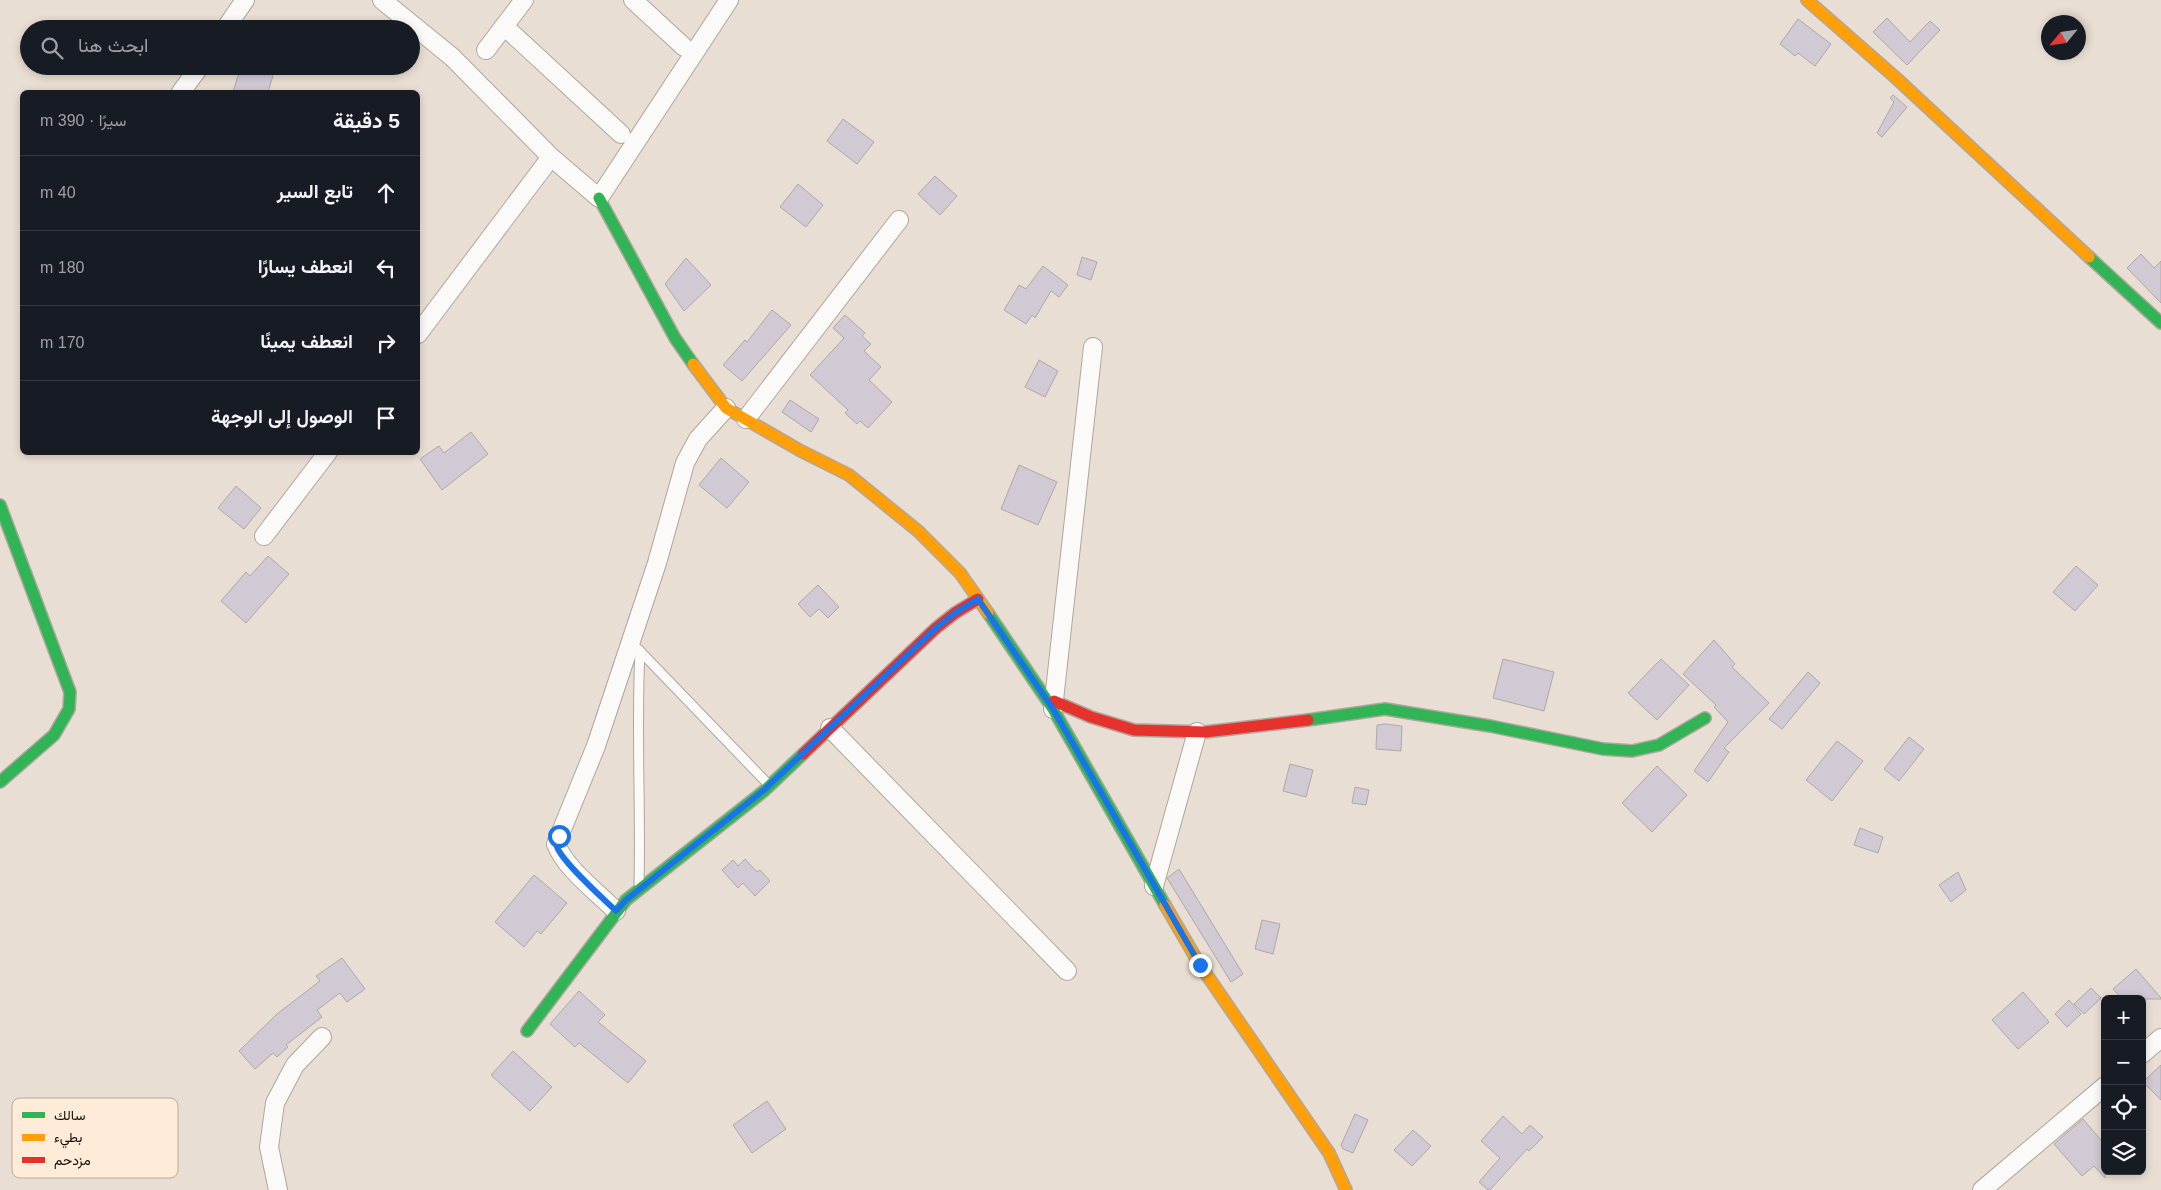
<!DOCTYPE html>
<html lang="ar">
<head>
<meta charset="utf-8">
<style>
  :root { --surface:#171b24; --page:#242831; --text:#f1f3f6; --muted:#9ea1a6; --line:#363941 }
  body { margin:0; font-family:Helvetica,Vazirmatn,sans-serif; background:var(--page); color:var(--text); direction:rtl }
  .controls { position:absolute; right:15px; bottom:15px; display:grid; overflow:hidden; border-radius:8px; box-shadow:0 2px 8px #0003 }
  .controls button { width:45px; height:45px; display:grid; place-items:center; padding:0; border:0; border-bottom:1px solid var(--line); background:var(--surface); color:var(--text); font:25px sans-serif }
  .compass { position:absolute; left:2041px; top:15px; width:45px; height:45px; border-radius:50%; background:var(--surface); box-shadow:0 2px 8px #0003; rotate:241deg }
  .stop { position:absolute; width:15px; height:15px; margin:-11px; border:4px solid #1a73e8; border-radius:50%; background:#fff }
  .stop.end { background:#1a73e8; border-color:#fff; box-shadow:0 1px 5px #0008 }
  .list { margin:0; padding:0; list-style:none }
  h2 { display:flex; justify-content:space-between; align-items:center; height:65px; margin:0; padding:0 20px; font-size:21px }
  h2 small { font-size:16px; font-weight:400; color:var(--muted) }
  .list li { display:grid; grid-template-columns:32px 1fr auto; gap:15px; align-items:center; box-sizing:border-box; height:75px; padding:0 20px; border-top:1px solid var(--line) }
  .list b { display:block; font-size:19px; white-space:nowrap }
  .list em { font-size:16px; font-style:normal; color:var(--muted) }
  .icon { flex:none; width:28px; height:28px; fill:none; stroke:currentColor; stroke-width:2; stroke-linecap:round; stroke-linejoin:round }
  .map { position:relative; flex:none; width:2161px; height:1190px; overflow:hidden; direction:ltr }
  .search { position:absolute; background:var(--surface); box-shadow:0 2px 8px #0003; left:20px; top:20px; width:400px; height:55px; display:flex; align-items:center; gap:12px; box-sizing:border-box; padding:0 18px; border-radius:28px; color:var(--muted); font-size:19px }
  .panel { position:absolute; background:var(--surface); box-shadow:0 2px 8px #0003; left:20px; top:90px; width:400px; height:365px; border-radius:8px; direction:rtl }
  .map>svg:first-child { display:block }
</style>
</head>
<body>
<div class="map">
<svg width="2161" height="1190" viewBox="0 0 2161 1190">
  <rect width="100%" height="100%" fill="#e9ded3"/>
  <!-- building -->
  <g fill="#d1c9d4" stroke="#aea8a7">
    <path d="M1887,18L1910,42L1930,21L1940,30L1907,65L1873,32Z"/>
    <path d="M1798,19L1831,44L1815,66L1798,53L1795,56L1780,44Z"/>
    <path d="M241,66H255L274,72L268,92H233Z"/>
    <path d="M1893,95L1907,107L1882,137L1877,133L1894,102L1890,98Z"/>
    <path d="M843,119L874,142L857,164L827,141Z"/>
    <path d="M935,176L957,196L940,215L918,194Z"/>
    <path d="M798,184L823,205L806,227L780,207Z"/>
    <path d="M2141,254L2154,268L2161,261V303L2127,268Z"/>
    <path d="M1082,257L1097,262L1091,280L1077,275Z"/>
    <path d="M686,258L711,285L684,311L665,284Z"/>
    <path d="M1043,266L1068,285L1059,297L1051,291L1035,318L1032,315L1026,324L1004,310L1019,285L1026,289Z"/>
    <path d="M772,310L791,325L742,381L723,365L745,340L747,342Z"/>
    <path d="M845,315L865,333L862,336L871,344L864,351L881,367L869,380L892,402L868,428L860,421L857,424L845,413L848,410L810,375L844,338L833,328Z"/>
    <path d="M1039,360L1058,371L1045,397L1025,387Z"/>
    <path d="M790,400L819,419L811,432L782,412Z"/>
    <path d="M471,432L488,454L442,490L420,459L439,446L444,453Z"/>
    <path d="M721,458L749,482L727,508L699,485Z"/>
    <path d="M1019,465L1057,482L1038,525L1001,509Z"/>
    <path d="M236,486L261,508L244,529L218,508Z"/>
    <path d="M268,556L289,574L246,623L221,601L246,572L250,576Z"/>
    <path d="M2076,566L2098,585L2075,611L2053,592Z"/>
    <path d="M818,585L839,607L828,618L819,609L810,617L798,604Z"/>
    <path d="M1714,640L1735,664L1732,667L1769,703L1724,748L1729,752L1708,782L1694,771L1728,722L1714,707L1716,705L1683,674Z"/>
    <path d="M1503,659L1554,672L1544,711L1493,698Z"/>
    <path d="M1661,659L1689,685L1657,720L1628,693Z"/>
    <path d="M1808,672L1820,683L1782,729L1769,719Z"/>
    <path d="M1385,724L1402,726L1401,751L1376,749L1377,725Z"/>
    <path d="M1909,737L1924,749L1899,781L1884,769Z"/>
    <path d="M1837,741L1863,761L1832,801L1806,780Z"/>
    <path d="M1290,764L1313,770L1306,797L1283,791Z"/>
    <path d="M1657,766L1687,795L1652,832L1622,803Z"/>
    <path d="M1355,787L1369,790L1366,805L1352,803Z"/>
    <path d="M1860,828L1883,837L1878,853L1854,845Z"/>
    <path d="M745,859L757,872L760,870L770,881L755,896L743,883L738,888L722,870L733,860L738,866Z"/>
    <path d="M1179,869L1243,974L1231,982L1167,878Z"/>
    <path d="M1958,872L1966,890L1951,902L1939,885Z"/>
    <path d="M534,875L567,903L541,934L537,931L524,947L495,922Z"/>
    <path d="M1262,920L1280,924L1273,954L1255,949Z"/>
    <path d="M342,958L365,989L347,1002L340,993L317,1010L322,1017L286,1045L288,1047L277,1057L273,1053L255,1069L239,1051L277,1014L320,981L316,976Z"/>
    <path d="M2136,969L2161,998V999H2122L2113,989Z"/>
    <path d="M2091,988L2101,998L2084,1014L2074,1004Z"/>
    <path d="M579,991L605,1015L598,1022L646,1061L628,1083L579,1043L575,1047L550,1024Z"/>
    <path d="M2023,992L2049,1022L2018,1049L1992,1020Z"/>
    <path d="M2069,1000L2081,1014L2067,1027L2055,1014Z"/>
    <path d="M513,1051L552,1087L530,1111L491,1075Z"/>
    <path d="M2161,1065V1100L2143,1082Z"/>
    <path d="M767,1101L786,1129L752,1153L733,1125Z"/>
    <path d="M1355,1114L1368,1120L1353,1153L1343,1149L1341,1145Z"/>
    <path d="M1503,1116L1522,1134L1530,1125L1543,1137L1529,1151L1527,1149L1490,1190H1488L1479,1182L1500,1158L1481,1141Z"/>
    <path d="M2083,1119L2105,1145V1178L2094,1166L2082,1176L2054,1144Z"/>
    <path d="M1413,1130L1431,1146L1412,1166L1394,1150Z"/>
  </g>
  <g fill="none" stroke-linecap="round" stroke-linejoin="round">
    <defs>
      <g id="lane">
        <path d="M638,649L768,784"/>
        <path d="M639,884C641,807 636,729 640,651"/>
      </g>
      <g id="street">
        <path d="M382,0L452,57L551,157L599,198L729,0"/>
        <path d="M633,0L684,47"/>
        <path d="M504,26L621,134"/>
        <path d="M225,29L245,0"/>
        <path d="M486,50L524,0"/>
        <path d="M181,92L200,66"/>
        <path d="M418,334L551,157"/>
        <path d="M746,419L899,220"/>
        <path d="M264,536L328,452"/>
        <path d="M1053,709L1093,347"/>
        <path d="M830,728L1067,971"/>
        <path d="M1154,886L1197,732"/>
        <path d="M616,911C597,892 565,868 556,844L596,746L657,563L685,463L698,439L726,408"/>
        <path d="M2142,1054L2161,1038"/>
        <path d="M278,1190L269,1147L275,1103L295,1065L322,1037"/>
        <path d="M1982,1190L2105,1086"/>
      </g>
      <g id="fast">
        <path d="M599,198L675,338L693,364"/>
        <path d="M2089,257L2161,323"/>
        <path d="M0,505L70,692L69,709L54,735L0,782"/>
        <path d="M988,613L1053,709L1165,905"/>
        <path d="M1308,720L1385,709L1490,726L1603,749L1632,751L1659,745L1705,718"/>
        <path d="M527,1031L626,900L764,791L803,754"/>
      </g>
      <g id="slow">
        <path d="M1807,0L1896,78L2089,257"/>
        <path d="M693,364L726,408L801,451L849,475L918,531L960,573L988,613"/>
        <path d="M1165,905L1200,965L1329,1153L1346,1190"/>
      </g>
      <g id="jam">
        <path d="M1054,701L1091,717L1134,730L1205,732L1308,720"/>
        <path d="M803,754L936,628L955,613L978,599"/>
      </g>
    </defs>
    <!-- lane casing -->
    <use href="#lane" stroke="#afa69e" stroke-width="11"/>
    <!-- street casing -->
    <use href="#street" stroke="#afa69e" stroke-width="20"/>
    <!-- fast casing -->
    <use href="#fast" stroke="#afa69e" stroke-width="14"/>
    <!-- slow casing -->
    <use href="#slow" stroke="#afa69e" stroke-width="14"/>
    <!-- jam casing -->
    <use href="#jam" stroke="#afa69e" stroke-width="14"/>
    <!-- lane -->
    <use href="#lane" stroke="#fcfaf8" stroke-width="9"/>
    <!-- street -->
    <use href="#street" stroke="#fcfaf8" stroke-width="18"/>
    <!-- fast -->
    <use href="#fast" stroke="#30b455" stroke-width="11"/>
    <!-- slow -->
    <use href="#slow" stroke="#ff9f0a" stroke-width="11"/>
    <!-- jam -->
    <use href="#jam" stroke="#e5322d" stroke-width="11"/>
  </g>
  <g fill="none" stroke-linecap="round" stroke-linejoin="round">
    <!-- route -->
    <path stroke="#1a73e8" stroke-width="6" d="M559,836C558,838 556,841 556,843C556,857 605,900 616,911L626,900L764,790L936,628L955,613L978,599L1053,709L1200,965"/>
  </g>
  <!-- legend -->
  <rect x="12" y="1098" width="166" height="80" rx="8" fill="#feecd8" stroke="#b8aa9a" stroke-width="1"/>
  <rect x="22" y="1112" width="23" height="6" fill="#30b455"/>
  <rect x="22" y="1134" width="23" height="7" fill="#ff9f0a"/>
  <rect x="22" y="1157" width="23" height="6" fill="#e5322d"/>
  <g font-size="14" fill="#150f08">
    <text x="54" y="1120">سالك</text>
    <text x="54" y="1142">بطيء</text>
    <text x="54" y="1165">مزدحم</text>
  </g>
</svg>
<div class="controls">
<button>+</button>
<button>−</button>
<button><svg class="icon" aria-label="locate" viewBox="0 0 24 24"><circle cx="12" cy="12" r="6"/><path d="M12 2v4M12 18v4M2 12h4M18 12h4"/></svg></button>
<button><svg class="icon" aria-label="layers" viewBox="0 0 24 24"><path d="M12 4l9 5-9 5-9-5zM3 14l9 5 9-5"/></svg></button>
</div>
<svg class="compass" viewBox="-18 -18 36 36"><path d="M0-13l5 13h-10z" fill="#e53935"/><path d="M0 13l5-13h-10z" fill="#9ea1a6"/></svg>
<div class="stop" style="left:559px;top:836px"></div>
<div class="stop end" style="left:1200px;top:965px"></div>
<div class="search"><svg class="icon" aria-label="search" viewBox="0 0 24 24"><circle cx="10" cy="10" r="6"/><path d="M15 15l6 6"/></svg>ابحث هنا</div>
<section class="panel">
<h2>5 دقيقة<small>سيرًا · 390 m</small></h2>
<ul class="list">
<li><svg class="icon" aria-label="ahead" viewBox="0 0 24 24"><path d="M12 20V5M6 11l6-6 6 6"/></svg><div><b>تابع السير</b></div><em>40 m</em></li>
<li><svg class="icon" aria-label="left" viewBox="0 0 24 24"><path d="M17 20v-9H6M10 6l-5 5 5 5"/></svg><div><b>انعطف يسارًا</b></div><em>180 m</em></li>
<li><svg class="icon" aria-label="right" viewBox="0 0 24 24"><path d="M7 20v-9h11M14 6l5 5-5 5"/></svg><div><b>انعطف يمينًا</b></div><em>170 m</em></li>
<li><svg class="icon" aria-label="arrive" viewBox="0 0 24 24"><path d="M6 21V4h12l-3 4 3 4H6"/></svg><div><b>الوصول إلى الوجهة</b></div></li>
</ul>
</section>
</div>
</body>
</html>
